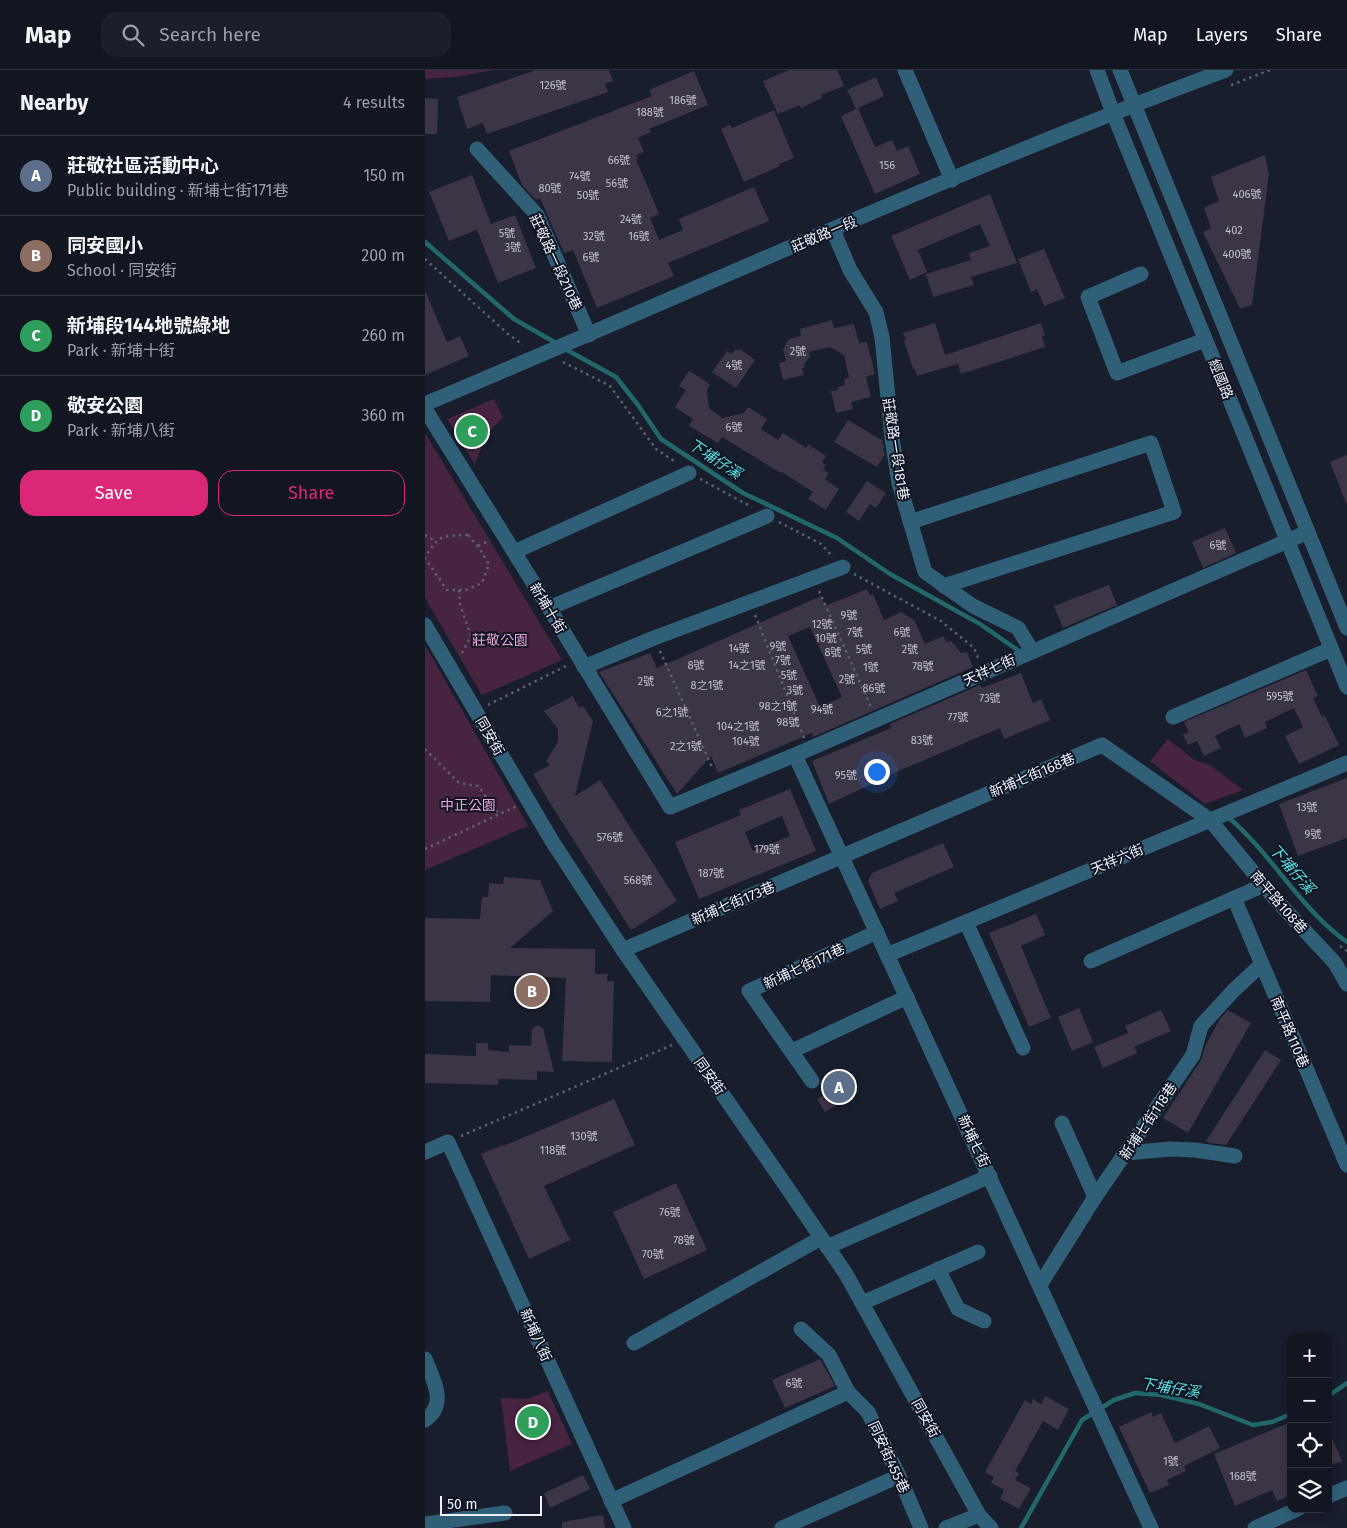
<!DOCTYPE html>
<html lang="en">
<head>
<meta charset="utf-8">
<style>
  :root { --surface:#121621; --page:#1b1f2a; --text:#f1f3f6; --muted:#9c9fa5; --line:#31353f; --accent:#db2777 }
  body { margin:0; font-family:"Fira Sans","Noto Sans TC",sans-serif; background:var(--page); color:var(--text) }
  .controls { position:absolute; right:15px; bottom:15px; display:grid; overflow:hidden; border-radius:10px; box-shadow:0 2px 8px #0003 }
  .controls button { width:45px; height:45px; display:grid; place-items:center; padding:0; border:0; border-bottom:1px solid var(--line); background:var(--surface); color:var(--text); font:25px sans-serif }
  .scale { position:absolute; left:15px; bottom:12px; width:102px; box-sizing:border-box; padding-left:5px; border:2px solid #ebf0f9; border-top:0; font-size:14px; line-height:18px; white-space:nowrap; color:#ebf0f9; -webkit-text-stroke:4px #0f1522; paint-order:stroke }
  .you { position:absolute; left:451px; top:701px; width:18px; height:18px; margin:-12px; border:4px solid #fff; border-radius:50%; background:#1a73e8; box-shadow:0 0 0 8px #1a73e833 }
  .badge { display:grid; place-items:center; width:32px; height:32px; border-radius:50%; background:var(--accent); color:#fff; font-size:16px; font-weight:700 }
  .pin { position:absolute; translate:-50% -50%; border:2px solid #fff; box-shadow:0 1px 5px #0006 }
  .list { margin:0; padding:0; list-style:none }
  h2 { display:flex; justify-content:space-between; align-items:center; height:65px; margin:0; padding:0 20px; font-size:21px }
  h2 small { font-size:16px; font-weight:400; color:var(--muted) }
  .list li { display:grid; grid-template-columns:32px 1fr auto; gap:15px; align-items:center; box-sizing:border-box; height:80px; padding:0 20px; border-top:1px solid var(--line) }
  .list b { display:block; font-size:19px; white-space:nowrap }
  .list p { margin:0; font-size:16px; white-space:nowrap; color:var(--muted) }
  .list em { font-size:16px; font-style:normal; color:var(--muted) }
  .actions { display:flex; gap:10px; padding:15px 20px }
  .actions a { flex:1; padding:11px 0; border:1px solid var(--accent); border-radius:15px; text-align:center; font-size:18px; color:var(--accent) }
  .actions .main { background:var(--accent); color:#fff }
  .icon { flex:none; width:28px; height:28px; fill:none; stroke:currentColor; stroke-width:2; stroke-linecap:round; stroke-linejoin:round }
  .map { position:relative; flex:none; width:922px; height:1458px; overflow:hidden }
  header { display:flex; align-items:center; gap:30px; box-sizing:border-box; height:70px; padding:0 25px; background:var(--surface); border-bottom:1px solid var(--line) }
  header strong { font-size:24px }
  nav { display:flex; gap:28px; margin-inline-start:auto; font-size:18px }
  .search { width:350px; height:45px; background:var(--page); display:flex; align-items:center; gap:12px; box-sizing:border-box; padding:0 18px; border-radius:15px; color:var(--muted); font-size:19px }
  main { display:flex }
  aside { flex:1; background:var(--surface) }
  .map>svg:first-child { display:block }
</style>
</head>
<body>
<header>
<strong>Map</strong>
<div class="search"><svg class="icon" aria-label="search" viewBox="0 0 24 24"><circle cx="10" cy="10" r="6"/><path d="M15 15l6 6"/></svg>Search here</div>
<nav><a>Map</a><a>Layers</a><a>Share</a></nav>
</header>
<main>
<aside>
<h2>Nearby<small>4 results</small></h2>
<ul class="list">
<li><span class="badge" style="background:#5c6f8a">A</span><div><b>莊敬社區活動中心</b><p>Public building · 新埔七街171巷</p></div><em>150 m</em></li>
<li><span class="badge" style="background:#8d6e63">B</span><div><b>同安國小</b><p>School · 同安街</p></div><em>200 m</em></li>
<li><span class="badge" style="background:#2e9e5b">C</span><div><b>新埔段144地號綠地</b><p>Park · 新埔十街</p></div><em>260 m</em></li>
<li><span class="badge" style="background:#2e9e5b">D</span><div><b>敬安公園</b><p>Park · 新埔八街</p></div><em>360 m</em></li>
</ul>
<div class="actions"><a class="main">Save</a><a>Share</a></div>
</aside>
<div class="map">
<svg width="922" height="1458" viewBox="0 0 922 1458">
  <rect width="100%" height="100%" fill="#181e2c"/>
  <!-- green -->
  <g fill="#472440">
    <path d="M0,0H70L29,7L0,9Z"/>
    <path d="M69,329L78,348C62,360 57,376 50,394L22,349Z"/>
    <path d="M0,363L137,590L57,625L0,528Z"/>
    <path d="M0,575L103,756L0,800Z"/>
    <path d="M743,669L769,690L785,695L818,720L780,734L725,691Z"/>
    <path d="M123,1321L147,1374L85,1401L76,1328L102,1329Z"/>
  </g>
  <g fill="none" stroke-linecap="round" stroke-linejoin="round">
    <!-- stream -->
    <g stroke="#22686a" stroke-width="4.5">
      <path d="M0,172L89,249L131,273"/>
      <path d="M140,279L191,307L213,335L236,369L318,423L412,468L465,504L555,554L597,583"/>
      <path d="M803,747C847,784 875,839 922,872"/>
      <path d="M903,1326L922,1313"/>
      <path d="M596,1458L657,1350L689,1330L710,1323L736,1325L774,1334L828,1355L847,1352L866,1344"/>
    </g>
  </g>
  <!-- building -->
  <g fill="#3b3545" fill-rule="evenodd">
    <path d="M111,0H184L188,11L180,14L183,22L62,64L58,53L42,59L32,27Z"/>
    <path d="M364,0H412L419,16L396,25L397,28L376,38L375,35L353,44L338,11Z"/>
    <path d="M269,1L283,35L224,59L226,62L213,68L219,82L211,85L213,89H211L234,144L225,148L234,170L258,160L254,149L329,117L344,151L243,193L249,206L172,238L148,180L139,183L115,128L111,130L97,115L84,81L227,26L224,20Z"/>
    <path d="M451,7L459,26L431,39L422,20Z"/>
    <path d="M0,28L13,29L12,64H0Z"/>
    <path d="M433,38L450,77L467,70L472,81L483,76L495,104L450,124L416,46Z"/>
    <path d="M349,40L369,88L354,94L355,96L319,112L296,59L305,55L307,58Z"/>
    <path d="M840,85L844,104L827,235L815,239L778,162L786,158L779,138L794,131L786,107Z"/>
    <path d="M47,105L66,154L90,145L111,198L73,213L52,160L24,171L4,122Z"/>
    <path d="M565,124L592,193L546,207L549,215L508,227L501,204L546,190L544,183L565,176L555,154L493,180L502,202L485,210L466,166Z"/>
    <path d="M619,179L640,228L619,236L612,219L606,222L593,189Z"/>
    <path d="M0,221L22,272L35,266L44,286L0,305Z"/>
    <path d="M407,250L409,258L429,254L434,273L442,272L450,304L441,307L446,327L426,332L428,339L411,343L406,321L413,320V317L420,315L419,309L424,308L419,285L405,277L384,282L385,287L379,294L380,297L377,298L379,305L358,310L354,293L361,291L358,279L364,269L376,266L375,259Z"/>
    <path d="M510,253L520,285L616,253L620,265L617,266L620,277L536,304L533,294L492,306L490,299H488L479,271L481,270L478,263Z"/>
    <path d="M311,279L313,281L315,279L330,290L311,318L287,302L302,281L307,284Z"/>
    <path d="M264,301L285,314L282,320L284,338L297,348L319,343L323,337L342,349L336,359L353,370L358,363L381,378L383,374L401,386L397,392L401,395L398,400L404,403L400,409L414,419L401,440L383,429L388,422L357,402L356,403L297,367L293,373L264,356L268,349L250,337L261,320L254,316Z"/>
    <path d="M423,350L458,371L457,374L459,375L458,380L460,384L452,397L409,372Z"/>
    <path d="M922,385V432L921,433L905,392Z"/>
    <path d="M442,411L461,423L451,438L445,434L434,451L421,442Z"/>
    <path d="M800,458L811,483L778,498L767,472Z"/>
    <path d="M684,515L692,535L638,558L629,536Z"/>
    <path d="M442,519L445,526L448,524L459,550L476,542L490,551L500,574L518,566L521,572L526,571L536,583L542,582L548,597L388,667L387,663L293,703L286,686L252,724L174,602L225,583L232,598L396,526L400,536ZM385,557L417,627L395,637L363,566Z"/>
    <path d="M881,600L893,626L888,628L897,647L900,646L914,675L874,694L860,666L878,657L869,638L840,652L842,658L820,668L814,654L790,666L796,678L779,686L772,671L763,675L758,665L764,662L759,652Z"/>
    <path d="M596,603L608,633L616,629L625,650L579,669L575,658L450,711L451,712L404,734L387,691L466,658L465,654L555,615L557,618Z"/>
    <path d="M148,626L154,638L158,636L168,651L150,726L175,710L252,831L206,860L123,730L108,704L125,695L121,691L133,672V659L119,641Z"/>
    <path d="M922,708V768L873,786L854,734Z"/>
    <path d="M365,719L391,781L274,829L250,772L316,745L314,740ZM357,746L365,766L328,781L320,762Z"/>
    <path d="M518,773L529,797L469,823L473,831L455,839L443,811L447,803Z"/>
    <path d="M79,807L115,810L128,841L85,878L170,879V904H183L182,911H189L187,992L137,991L141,908L66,905L65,932L0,931V848L55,849L57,827H63L64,813L78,814Z"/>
    <path d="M611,844L620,865L596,876L626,948L604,957L564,863Z"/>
    <path d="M654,938L668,972L647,981L633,947Z"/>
    <path d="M736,940L746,961L709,977L712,983L678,998L669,977L703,963L700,956Z"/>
    <path d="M803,940L826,953L763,1063L738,1048L776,990L781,974L795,949Z"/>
    <path d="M112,955L118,958L129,1002L112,1001V1010L73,1009V1015L0,1013V984L51,986V973H63V980L84,982V975L106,976L107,959Z"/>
    <path d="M840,980L856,990L801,1075L784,1073L781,1071Z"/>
    <path d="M419,998L433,1022L400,1042L392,1029L401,1024L395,1015L396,1011Z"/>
    <path d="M189,1029L210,1075L119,1116L145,1170L104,1189L56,1084L78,1075V1076Z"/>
    <path d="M251,1113L282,1180L219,1209L188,1142Z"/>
    <path d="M395,1289L410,1316L360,1338L347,1310Z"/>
    <path d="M620,1326L644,1339L633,1360L618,1351L590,1401L594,1403L590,1410L606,1418L594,1439L575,1429L579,1420L566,1413L569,1407L560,1402L600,1330L606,1334L608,1329L616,1334Z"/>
    <path d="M726,1342L728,1347L736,1343L750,1373L784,1356L795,1378L759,1396L761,1401L742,1410L744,1415L725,1423L694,1357Z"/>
    <path d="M866,1352V1425L852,1431L847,1420L810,1436L789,1384Z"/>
    <path d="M903,1359L917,1391L903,1396Z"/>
    <path d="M158,1405L165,1419L125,1438L119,1423Z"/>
    <path d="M178,1445L180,1458H137V1452Z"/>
  </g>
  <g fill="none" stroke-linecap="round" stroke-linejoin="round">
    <!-- path -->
    <g stroke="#5b606d" stroke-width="2.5" stroke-dasharray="2.5 4" stroke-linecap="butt">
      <path d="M806,15L845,0"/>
      <path d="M0,189L83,264L98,275"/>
      <path d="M138,292L185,316L231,379L252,393"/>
      <path d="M275,409L327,437"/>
      <path d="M354,452L396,474L408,487"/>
      <path d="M0,465L10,471"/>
      <path d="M43,465L54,478L64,494L57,513L41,520H22L0,488C14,464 16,466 43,465Z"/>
      <path d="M53,476L65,470"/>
      <path d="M429,504L516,551L549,578L554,590"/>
      <path d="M34,520L35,535L46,566L37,583"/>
      <path d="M394,521L446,637"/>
      <path d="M330,545L379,668"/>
      <path d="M235,581L287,697"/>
      <path d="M63,635L143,595"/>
      <path d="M0,679L34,713L53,716L74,744"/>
      <path d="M0,779L92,736"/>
      <path d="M915,876L922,881"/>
      <path d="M36,1066L247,975"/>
    </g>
    <!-- minor -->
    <g stroke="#306078" stroke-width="15">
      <path d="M480,0L527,110"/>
      <path d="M672,0L688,43L922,617"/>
      <path d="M695,0L922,558"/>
      <path d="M52,79L112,145L164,265"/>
      <path d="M408,160L425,200L451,242L457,267L467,368L474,413L500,502L548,536L593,558L607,581"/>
      <path d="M716,204L663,227L692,303L780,270"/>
      <path d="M0,334C266,222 530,101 801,0"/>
      <path d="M0,339L124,538L245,737L370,685L883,462"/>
      <path d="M485,452L726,373L749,442L519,516"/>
      <path d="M89,482L264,403"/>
      <path d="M124,538L342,446"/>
      <path d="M0,555L127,771L198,880L361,1116L421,1204L554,1445L566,1458"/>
      <path d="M159,597L229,568L418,497"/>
      <path d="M748,647L906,579"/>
      <path d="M370,685L726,1458"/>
      <path d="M809,828L922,1095"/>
      <path d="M541,852L598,978"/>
      <path d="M198,880L677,675L785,750L852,831L910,893L922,914"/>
      <path d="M462,885L922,693"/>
      <path d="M666,891L839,815"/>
      <path d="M367,981L482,927"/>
      <path d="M387,1011L324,921L452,862"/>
      <path d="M637,1053L670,1127"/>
      <path d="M0,1082L23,1072L199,1458"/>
      <path d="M702,1083L745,1079L770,1080L810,1086"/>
      <path d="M402,1177L565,1106"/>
      <path d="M513,1199L533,1239L559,1251"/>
      <path d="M615,1215L670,1127L768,985L776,956L809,920L836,895"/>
      <path d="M437,1233L553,1182"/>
      <path d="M376,1259L404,1285L423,1322L443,1342L474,1406L496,1458"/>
      <path d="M209,1273L396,1168"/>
      <path d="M0,1289C8,1309 23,1334 0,1350"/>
      <path d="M903,1426L922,1418"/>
      <path d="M186,1431L423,1322"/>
      <path d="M0,1454L80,1443"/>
      <path d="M357,1458L474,1406"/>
      <path d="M521,1458L554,1445"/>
      <path d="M830,1458L873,1439"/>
    </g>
  </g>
  <g text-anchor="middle" stroke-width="4" stroke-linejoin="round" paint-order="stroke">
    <!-- number labels -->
    <g font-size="11" fill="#bfc1cc">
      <text x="128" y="19">126號</text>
      <text x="258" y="34">186號</text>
      <text x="225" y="46">188號</text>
      <text x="194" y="94">66號</text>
      <text x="462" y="99">156</text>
      <text x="155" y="110">74號</text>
      <text x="192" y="117">56號</text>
      <text x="125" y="122">80號</text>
      <text x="822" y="128">406號</text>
      <text x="163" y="129">50號</text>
      <text x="206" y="153">24號</text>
      <text x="809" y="164">402</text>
      <text x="82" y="167">5號</text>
      <text x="169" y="170">32號</text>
      <text x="214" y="170">16號</text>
      <text x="88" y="181">3號</text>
      <text x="812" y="188">400號</text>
      <text x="166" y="191">6號</text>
      <text x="373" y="285">2號</text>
      <text x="309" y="299">4號</text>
      <text x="309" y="361">6號</text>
      <text x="793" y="479">6號</text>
      <text x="424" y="549">9號</text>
      <text x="397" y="558">12號</text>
      <text x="430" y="566">7號</text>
      <text x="477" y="566">6號</text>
      <text x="401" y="572">10號</text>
      <text x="353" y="580">9號</text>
      <text x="314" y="582">14號</text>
      <text x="439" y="583">5號</text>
      <text x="485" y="583">2號</text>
      <text x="408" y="586">8號</text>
      <text x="358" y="594">7號</text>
      <text x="271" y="599">8號</text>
      <text x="322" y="599">14之1號</text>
      <text x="498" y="600">78號</text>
      <text x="446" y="601">1號</text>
      <text x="364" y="609">5號</text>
      <text x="422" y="613">2號</text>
      <text x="221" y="615">2號</text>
      <text x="282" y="619">8之1號</text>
      <text x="449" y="622">86號</text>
      <text x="370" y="624">3號</text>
      <text x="855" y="630">595號</text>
      <text x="565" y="632">73號</text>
      <text x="353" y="640">98之1號</text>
      <text x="397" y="643">94號</text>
      <text x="247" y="646">6之1號</text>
      <text x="533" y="651">77號</text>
      <text x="363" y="656">98號</text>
      <text x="313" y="660">104之1號</text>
      <text x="497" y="674">83號</text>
      <text x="321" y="675">104號</text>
      <text x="261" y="680">2之1號</text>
      <text x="421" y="709">95號</text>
      <text x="882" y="741">13號</text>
      <text x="888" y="768">9號</text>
      <text x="185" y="771">576號</text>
      <text x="342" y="783">179號</text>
      <text x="286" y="807">187號</text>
      <text x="213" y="814">568號</text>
      <text x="159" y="1070">130號</text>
      <text x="128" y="1084">118號</text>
      <text x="245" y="1146">76號</text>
      <text x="259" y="1174">78號</text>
      <text x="228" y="1188">70號</text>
      <text x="369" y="1317">6號</text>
      <text x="746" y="1395">1號</text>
      <text x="818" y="1410">168號</text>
    </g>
    <!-- street labels -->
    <g font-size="14" fill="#ebf0f9" stroke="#0f1522">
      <text transform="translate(399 164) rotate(-23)" y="5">莊敬路一段</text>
      <text transform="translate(131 192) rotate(65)" y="5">莊敬路一段210巷</text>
      <text transform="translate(796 309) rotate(68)" y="5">經國路</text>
      <text transform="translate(471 379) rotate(81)" y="5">莊敬路一段181巷</text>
      <text transform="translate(123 538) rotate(59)" y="5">新埔十街</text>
      <text transform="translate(564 600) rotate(-24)" y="5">天祥七街</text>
      <text transform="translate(65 666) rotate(60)" y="5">同安街</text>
      <text transform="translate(607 705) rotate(-23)" y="5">新埔七街168巷</text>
      <text transform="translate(692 789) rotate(-23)" y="5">天祥六街</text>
      <text transform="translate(854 832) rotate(49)" y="5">南平路108巷</text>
      <text transform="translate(308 833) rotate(-23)" y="5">新埔七街173巷</text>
      <text transform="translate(379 896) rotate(-25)" y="5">新埔七街171巷</text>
      <text transform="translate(865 962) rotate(67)" y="5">南平路110巷</text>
      <text transform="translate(285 1006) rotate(55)" y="5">同安街</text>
      <text transform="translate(723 1051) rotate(-56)" y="5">新埔七街118巷</text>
      <text transform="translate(549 1071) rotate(65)" y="5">新埔七街</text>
      <text transform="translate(111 1265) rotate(66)" y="5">新埔八街</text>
      <text transform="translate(501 1348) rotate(61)" y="5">同安街</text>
      <text transform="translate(464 1387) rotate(65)" y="5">同安街455巷</text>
    </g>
    <!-- park labels -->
    <g font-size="14" fill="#eda3dd" stroke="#0f1522">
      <text x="75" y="575">莊敬公園</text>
      <text x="43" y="740">中正公園</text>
    </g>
    <!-- water labels -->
    <g font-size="15" font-style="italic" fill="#5be0e4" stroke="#0f1522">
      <text transform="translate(290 389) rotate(33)" y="5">下埔仔溪</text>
      <text transform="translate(867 799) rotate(49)" y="5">下埔仔溪</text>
      <text transform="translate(745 1318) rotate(9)" y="5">下埔仔溪</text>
    </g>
  </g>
</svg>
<div class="controls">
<button>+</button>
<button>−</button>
<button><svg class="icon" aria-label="locate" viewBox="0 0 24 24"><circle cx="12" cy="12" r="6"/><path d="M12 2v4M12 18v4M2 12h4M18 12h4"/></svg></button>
<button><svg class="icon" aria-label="layers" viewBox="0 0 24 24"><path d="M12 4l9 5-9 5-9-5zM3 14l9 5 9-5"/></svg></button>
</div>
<div class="scale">50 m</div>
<div class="you"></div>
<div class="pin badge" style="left:414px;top:1017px;background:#5c6f8a">A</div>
<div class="pin badge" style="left:107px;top:921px;background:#8d6e63">B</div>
<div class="pin badge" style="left:47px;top:361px;background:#2e9e5b">C</div>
<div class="pin badge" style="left:108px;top:1352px;background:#2e9e5b">D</div>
</div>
</main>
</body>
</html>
